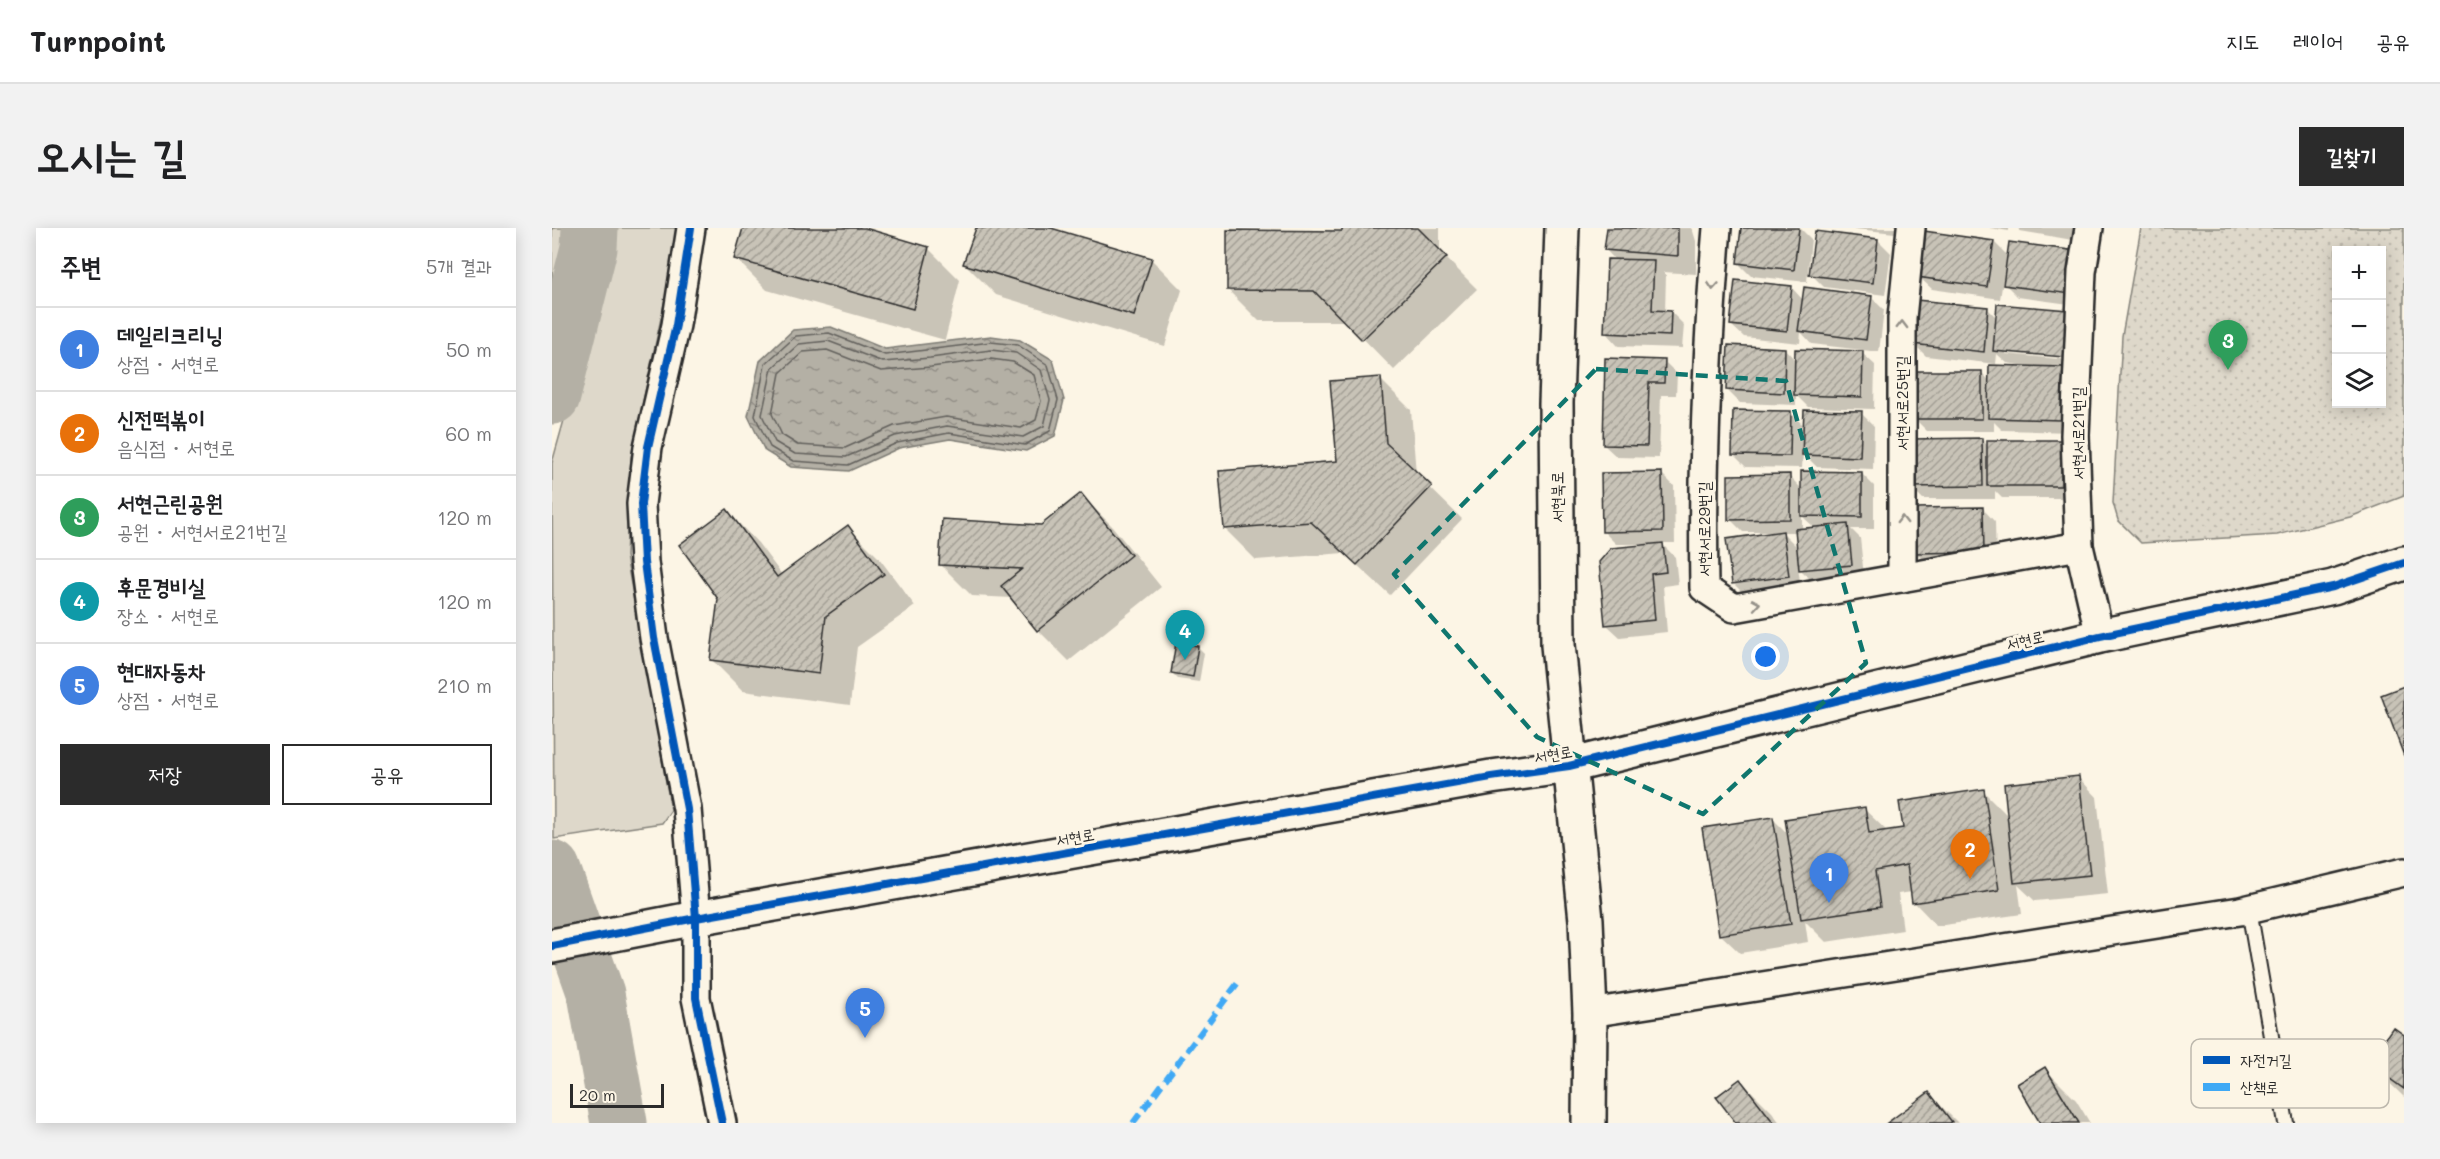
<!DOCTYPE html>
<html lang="ko">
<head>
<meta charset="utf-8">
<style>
  :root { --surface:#fff; --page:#f2f2f2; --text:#202124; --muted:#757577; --line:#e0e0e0; --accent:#2b2b2b }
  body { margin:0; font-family:Mali,"Poor Story",sans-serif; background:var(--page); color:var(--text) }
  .controls { position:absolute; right:18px; top:18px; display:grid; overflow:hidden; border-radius:0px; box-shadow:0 3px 15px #0003 }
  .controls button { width:54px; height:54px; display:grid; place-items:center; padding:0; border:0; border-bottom:2px solid var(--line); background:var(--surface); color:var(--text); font:30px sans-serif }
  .scale { position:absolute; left:18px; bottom:15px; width:94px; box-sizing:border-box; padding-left:6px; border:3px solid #2b2b2b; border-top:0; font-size:16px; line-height:21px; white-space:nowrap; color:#2b2b2b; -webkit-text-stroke:4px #fcf5e5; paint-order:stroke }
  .you { position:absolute; left:1214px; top:429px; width:21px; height:21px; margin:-15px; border:4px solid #fff; border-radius:50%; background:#1a73e8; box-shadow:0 0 0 9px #1a73e833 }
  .badge { display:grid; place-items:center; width:39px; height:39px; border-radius:50%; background:var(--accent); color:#fff; font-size:20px; font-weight:700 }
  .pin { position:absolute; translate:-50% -50px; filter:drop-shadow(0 2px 3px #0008) }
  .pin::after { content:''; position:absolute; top:32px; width:21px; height:18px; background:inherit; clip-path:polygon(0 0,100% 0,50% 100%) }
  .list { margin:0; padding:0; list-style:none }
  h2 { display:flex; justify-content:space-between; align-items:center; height:78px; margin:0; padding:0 24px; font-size:26px }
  h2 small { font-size:20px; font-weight:400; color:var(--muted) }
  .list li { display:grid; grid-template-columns:39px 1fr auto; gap:18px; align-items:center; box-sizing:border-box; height:84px; padding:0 24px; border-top:2px solid var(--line) }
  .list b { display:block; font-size:22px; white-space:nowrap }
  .list p { margin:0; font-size:20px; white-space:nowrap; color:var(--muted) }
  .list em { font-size:20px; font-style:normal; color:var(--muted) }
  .actions { display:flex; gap:12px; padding:18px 24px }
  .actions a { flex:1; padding:14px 0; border:2px solid var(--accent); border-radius:0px; text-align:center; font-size:21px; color:var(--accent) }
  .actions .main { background:var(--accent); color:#fff }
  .icon { flex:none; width:33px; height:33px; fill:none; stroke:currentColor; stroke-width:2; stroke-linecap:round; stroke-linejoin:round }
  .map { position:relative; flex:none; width:1852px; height:895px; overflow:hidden; border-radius:0px }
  header { display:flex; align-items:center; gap:36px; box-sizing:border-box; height:84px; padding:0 30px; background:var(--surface); border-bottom:2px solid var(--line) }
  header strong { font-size:28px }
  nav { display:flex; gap:33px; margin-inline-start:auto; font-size:21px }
  .intro { display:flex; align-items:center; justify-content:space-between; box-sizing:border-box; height:144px; padding:0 36px }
  h1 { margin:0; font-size:42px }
  .button { padding:15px 27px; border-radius:0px; background:var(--accent); color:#fff; font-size:21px; font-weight:700 }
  main { display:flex; gap:36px; padding:0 36px }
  aside { flex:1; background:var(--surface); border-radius:0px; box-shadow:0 3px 15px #0003 }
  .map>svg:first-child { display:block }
</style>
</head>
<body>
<header>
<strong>Turnpoint</strong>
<nav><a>지도</a><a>레이어</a><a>공유</a></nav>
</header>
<div class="intro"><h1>오시는 길</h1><a class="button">길찾기</a></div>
<main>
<aside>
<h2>주변<small>5개 결과</small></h2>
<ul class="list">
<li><span class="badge" style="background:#3f7fe0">1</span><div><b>데일리크리닝</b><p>상점 · 서현로</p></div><em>50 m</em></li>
<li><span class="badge" style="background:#e8710a">2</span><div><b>신전떡볶이</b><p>음식점 · 서현로</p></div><em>60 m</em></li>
<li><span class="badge" style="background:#2e9e5b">3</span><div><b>서현근린공원</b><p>공원 · 서현서로21번길</p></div><em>120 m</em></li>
<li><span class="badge" style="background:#0f9aa8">4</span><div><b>후문경비실</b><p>장소 · 서현로</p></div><em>120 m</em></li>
<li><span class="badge" style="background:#3f7fe0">5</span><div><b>현대자동차</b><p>상점 · 서현로</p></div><em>210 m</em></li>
</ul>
<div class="actions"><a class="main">저장</a><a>공유</a></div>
</aside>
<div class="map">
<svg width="1852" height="895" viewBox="0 0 1852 895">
  <defs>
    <pattern id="park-dots" width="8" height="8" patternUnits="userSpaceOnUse" patternTransform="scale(1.5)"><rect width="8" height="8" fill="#ded8ca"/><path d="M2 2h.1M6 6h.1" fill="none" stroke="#bfbaae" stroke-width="1.8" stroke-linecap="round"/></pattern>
    <pattern id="water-ripples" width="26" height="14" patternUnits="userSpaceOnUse" patternTransform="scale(1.5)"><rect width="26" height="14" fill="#b4b0a5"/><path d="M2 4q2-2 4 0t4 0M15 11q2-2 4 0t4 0" fill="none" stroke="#938f87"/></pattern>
    <pattern id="building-hatch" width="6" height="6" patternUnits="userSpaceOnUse" patternTransform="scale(1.5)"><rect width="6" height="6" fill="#c8c3b7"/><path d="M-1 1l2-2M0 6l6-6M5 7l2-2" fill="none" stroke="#a39f95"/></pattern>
  </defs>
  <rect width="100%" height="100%" fill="#fcf5e5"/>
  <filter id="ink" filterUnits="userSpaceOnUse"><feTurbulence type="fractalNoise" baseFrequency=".0167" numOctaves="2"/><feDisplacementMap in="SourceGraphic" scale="12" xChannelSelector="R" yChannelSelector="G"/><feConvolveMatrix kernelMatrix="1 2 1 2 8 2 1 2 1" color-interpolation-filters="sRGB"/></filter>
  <g filter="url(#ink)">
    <!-- green -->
    <g fill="#ded8ca" stroke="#84827a" stroke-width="1.5">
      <path d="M0,0H16L0,63Z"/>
      <path d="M61,0H127L125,16L79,229L74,328L119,582L110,595L2,611L0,235L60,21Z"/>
    </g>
    <!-- park -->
    <path fill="url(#park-dots)" stroke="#84827a" stroke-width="1.5" fill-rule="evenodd" d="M1589,0H1852V268L1798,289L1725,307L1589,315L1566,292L1561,275L1570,108ZM1784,22H1830V176H1784Z"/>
    <!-- water -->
    <path fill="url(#water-ripples)" stroke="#7d7b74" stroke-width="1.5" d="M279,99L333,121L439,108L468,112L501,132L512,172L503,208L474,223L398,211L347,220L297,243L239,239L213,223L196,188L208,133L241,102Z"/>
    <!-- shadow -->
    <g fill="#0003" fill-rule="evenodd">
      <path d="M192,0H308L376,20L408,52L393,112L215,62L183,30Z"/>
      <path d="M426,0H494L599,31L630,62L613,118L444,67L413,36Z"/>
      <path d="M792,0H888V24L925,61L842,142L794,93H707L676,62L792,4Z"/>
      <path d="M1056,0H1140L1144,13V46L1111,44L1114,47L1113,84H1119L1132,97L1130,120L1066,118L1054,105L1064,33L1054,22Z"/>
      <path d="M1190,0H1248L1259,11L1255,54L1199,48L1186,35Z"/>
      <path d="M1294,0H1343V5Z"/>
      <path d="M1437,0H1457V3Z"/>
      <path d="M1466,0H1534L1532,14L1468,3Z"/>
      <path d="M1326,12L1339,25L1333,67L1272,59L1259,46Z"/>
      <path d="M1442,14L1457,29L1459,16L1532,78L1466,69L1453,56L1454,46H1452L1448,71L1380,61L1367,49Z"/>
      <path d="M1240,60L1251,72L1319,69L1332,82L1327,124L1260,116L1249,104L1248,115L1192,109L1179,97Z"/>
      <path d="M1436,81L1445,90L1516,84L1524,142L1510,140L1523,153L1521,204L1450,202L1442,194V203H1375L1362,190L1429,144L1438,153L1468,139V137L1455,135L1445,126L1444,136L1374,128L1361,115ZM1454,123L1520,129L1519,132L1454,126Z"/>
      <path d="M1233,121L1244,133L1310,125L1323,137L1322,181L1256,179L1244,167V177L1188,175L1175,162Z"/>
      <path d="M1112,133L1125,146L1124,167H1109L1107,230L1065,229L1052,217Z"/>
      <path d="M828,151L859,182L864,246L910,291L838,367L792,325L704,332L673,301L786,235Z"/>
      <path d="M1238,184L1253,199L1309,185L1322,198L1321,241L1265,239L1251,225L1250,240L1194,239L1182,227Z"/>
      <path d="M1430,212L1437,219L1509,213L1521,226V270H1450L1443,263V271H1371L1358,258Z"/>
      <path d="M1109,245L1122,258L1123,315H1109L1123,329L1126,356L1111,358L1115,404L1068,409L1055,397L1092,316H1064L1051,303Z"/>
      <path d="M1309,245L1322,258V301H1299L1308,310L1312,349L1262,355L1246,339L1249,360L1194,368L1181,355L1220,306V304H1191L1178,291L1237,248L1250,261ZM1250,288L1263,300L1250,301ZM1230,304H1245L1246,320Z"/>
      <path d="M529,267L560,298L609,359L517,433L486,402L460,370L420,368L389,337L490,298Z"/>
      <path d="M1431,281L1443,294L1444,336L1376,337L1363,324Z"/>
      <path d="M175,283L206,315L230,347L296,299L327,330L363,378L305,419L298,477L191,463L160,432L168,371Z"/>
      <path d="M646,419L652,425L647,454L626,451L620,445Z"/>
      <path d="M1527,550L1545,569L1556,666L1483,673L1466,657L1470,686L1385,698L1362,674L1360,664L1346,666L1351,702L1274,714L1253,693L1256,714L1188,725L1169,707L1221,591L1237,607L1312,581L1336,604L1353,601L1431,563L1457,589Z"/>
      <path d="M1852,809V869L1817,835Z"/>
      <path d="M1493,841L1524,872L1538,895H1489Z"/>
      <path d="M1188,852L1220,884L1228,895H1186Z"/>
      <path d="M1377,866L1406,895H1338Z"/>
    </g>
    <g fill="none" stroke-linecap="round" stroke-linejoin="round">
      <!-- shore -->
      <g stroke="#62605c" stroke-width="1.5">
        <path d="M277,105L333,127L439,114L466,117L496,137L506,172L498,203L473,217L397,205L345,215L296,237L241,233L218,219L203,188L213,136L244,108Z"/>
        <path d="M276,113L331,134L378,130L439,122L464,125L489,142L498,172L492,198L471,209L395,198L343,208L294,229L243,226L223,214L210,187L220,140L247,116Z"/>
        <path d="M275,122L329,143L379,139L439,131L461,134L482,147L489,173L484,192L469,200L394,189L342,198L293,220L246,217L230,207L220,186L228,145L251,124Z"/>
      </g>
      <!-- river -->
      <g stroke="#b4b0a5" stroke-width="57">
        <path d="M0,168L37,20L38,0"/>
        <path d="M0,641L44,766L67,895"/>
      </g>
    </g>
    <!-- building -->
    <g fill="url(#building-hatch)" stroke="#2b2b2b" stroke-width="1.5">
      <path d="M191,0H313L377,19L361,81L182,31Z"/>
      <path d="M424,0H499L600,30L582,88L411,36Z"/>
      <path d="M790,0H866L895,29L810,112L762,63L675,62V2L790,3Z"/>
      <path d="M1055,0H1126V28L1052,22Z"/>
      <path d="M1189,0H1247L1242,42L1185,35Z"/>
      <path d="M1263,3L1326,11L1321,55L1257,47Z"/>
      <path d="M1372,3L1442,13L1435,59L1365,49Z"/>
      <path d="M1457,14L1525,23L1519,66L1451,57Z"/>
      <path d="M1055,31L1102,32L1100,82L1119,83L1118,108L1052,105Z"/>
      <path d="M1183,52L1240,58L1235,103L1178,97Z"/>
      <path d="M1252,59L1320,68L1314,112L1246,103Z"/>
      <path d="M1364,72L1436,79L1432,124L1360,116Z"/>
      <path d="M1445,76L1516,82L1512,129L1441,123Z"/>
      <path d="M1176,117L1233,120L1232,165L1174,162Z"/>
      <path d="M1243,121L1311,123L1310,169L1242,167Z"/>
      <path d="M1053,130L1113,132L1112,155H1097L1095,218L1051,217Z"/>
      <path d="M1437,137L1511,139L1509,192L1436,190Z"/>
      <rect x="1361" y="143" width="69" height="48"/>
      <path d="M829,149L834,215L880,258L805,337L759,294L672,301L667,243L785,233L778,153Z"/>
      <path d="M1181,182L1239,183L1238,228L1180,227Z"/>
      <path d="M1252,182L1310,183L1308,229L1250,227Z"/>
      <path d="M1430,210L1431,258L1356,259V211Z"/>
      <rect x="1435" y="212" width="74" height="46"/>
      <path d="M1249,243L1310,244V289L1249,288Z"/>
      <path d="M1110,244L1111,303L1050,304L1049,245Z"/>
      <path d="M1238,246V291L1176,292V247Z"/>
      <path d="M529,265L579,327L485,403L449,358L470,341L387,337L390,291L489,297Z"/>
      <path d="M1431,279L1432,324L1362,325L1361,280Z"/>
      <path d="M175,281L225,349L296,297L332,346L274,388L267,446L158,432L166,371L127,317Z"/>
      <path d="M1296,296L1300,337L1247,342L1243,301Z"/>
      <path d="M1231,303L1237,348L1180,356L1174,311Z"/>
      <path d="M1111,315L1114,344L1099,346L1103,392L1053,397L1047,334L1059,320Z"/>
      <path d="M624,414L646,418L641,449L619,445Z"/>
      <path d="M1852,458V528L1829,467Z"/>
      <path d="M1527,548L1538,647L1462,655L1452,556Z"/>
      <path d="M1432,561L1447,662L1360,675L1355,637L1323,643L1328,679L1249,691L1233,591L1313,579L1317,605L1351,600L1347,574Z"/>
      <path d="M1221,589L1239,696L1167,707L1150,600Z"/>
      <path d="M1841,799L1852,807V861L1816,835Z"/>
      <path d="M1493,839L1527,895H1488L1465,856Z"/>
      <path d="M1188,851L1222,895H1184L1164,869Z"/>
      <path d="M1377,864L1400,894L1398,895H1335Z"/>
    </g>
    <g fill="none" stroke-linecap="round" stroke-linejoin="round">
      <defs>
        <path id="lane" d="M1697,681L1734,895"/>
        <g id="street">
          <path d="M139,0L124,97L96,219L89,276L92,334L102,410L135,581L144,690V770L170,895"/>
          <path d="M1165,0C1155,120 1150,240 1152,360L1182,380L1527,318"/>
          <path d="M1537,0L1530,44L1523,207L1527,318L1548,408"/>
          <path d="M1350,350V90L1359,0"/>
          <path d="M1038,785L1688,683L1852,644"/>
        </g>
        <g id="secondary">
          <path d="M1010,0L1004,175L1006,417L1034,692L1038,785L1037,895"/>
          <path d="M0,718L144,690L939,549L1017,538L1548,408L1781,359L1852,335"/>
        </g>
      </defs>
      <!-- lane casing -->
      <use href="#lane" stroke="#2b2b2b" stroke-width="18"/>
      <!-- street casing -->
      <use href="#street" stroke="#2b2b2b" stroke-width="32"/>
      <!-- secondary casing -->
      <use href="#secondary" stroke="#2b2b2b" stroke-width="38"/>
      <!-- lane -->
      <use href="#lane" stroke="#fcf5e5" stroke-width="14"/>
      <!-- street -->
      <use href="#street" stroke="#fcf5e5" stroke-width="27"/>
      <!-- secondary -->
      <use href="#secondary" stroke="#fcf5e5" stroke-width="33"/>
      <!-- quiet -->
      <path stroke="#3fa9f5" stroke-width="6" stroke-dasharray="12 6" stroke-linecap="butt" d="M581,895L688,752"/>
      <defs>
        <g id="cycleway">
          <path d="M139,0L124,97L96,219L89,276L92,334L102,410L135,581L144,690V770L170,895"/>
          <path d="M0,718L144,690L939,549L1017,538L1548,408L1781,359L1852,335"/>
        </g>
      </defs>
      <!-- cycleway casing -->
      <use href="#cycleway" stroke="#fcf5e5" stroke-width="11"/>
      <!-- cycleway -->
      <use href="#cycleway" stroke="#0057b8" stroke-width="8"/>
    </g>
    <!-- one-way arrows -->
    <defs><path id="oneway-chevron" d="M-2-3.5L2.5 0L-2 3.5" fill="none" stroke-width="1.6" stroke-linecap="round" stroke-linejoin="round" transform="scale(1.5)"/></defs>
    <g stroke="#949088">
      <use href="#oneway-chevron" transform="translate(1161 58) rotate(94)"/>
      <use href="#oneway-chevron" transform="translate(1350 97) rotate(-89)"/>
      <use href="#oneway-chevron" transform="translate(1350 292) rotate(-90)"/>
      <use href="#oneway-chevron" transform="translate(1204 376) rotate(-10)"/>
    </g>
  </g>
  <!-- marked area -->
  <path fill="none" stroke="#0f766e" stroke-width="4.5" stroke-dasharray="12 8" stroke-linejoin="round" d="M1044,141L1234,153L1314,435L1151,586L985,509L842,346Z"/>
  <g text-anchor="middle" stroke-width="6" stroke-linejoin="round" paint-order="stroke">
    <!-- street labels -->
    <g font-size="16" fill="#2b2b2b" stroke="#fcf5e5">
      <text transform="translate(1350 175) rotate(-90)" y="6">서현서로25번길</text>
      <text transform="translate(1526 205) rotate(-90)" y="6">서현서로21번길</text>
      <text transform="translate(1005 269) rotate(-90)" y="6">서현북로</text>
      <text transform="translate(1152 301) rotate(-90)" y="6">서현서로29번길</text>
      <text transform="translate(1473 412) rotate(-14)" y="6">서현로</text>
      <text transform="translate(1001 526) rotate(-10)" y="6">서현로</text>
      <text transform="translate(523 609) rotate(-10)" y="6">서현로</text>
    </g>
  </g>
  <!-- legend -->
  <rect x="1639" y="811" width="198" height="69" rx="9" fill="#fcf5e5" stroke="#bdb8ad" stroke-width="1.5"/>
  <rect x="1651" y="828" width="27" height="8" fill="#0057b8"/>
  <rect x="1651" y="855" width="27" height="8" fill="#3fa9f5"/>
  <g font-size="16" fill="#2b2b2b">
    <text x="1688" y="838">자전거길</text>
    <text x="1688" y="865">산책로</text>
  </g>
</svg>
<div class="controls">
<button>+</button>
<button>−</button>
<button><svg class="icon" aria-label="layers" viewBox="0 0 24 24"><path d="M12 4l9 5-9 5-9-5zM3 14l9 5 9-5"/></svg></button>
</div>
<div class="scale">20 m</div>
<div class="you"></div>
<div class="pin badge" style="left:1277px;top:675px;background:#3f7fe0">1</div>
<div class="pin badge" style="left:1418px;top:651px;background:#e8710a">2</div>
<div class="pin badge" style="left:1676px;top:142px;background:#2e9e5b">3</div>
<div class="pin badge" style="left:633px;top:432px;background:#0f9aa8">4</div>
<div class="pin badge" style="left:313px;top:810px;background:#3f7fe0">5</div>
</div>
</main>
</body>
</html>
